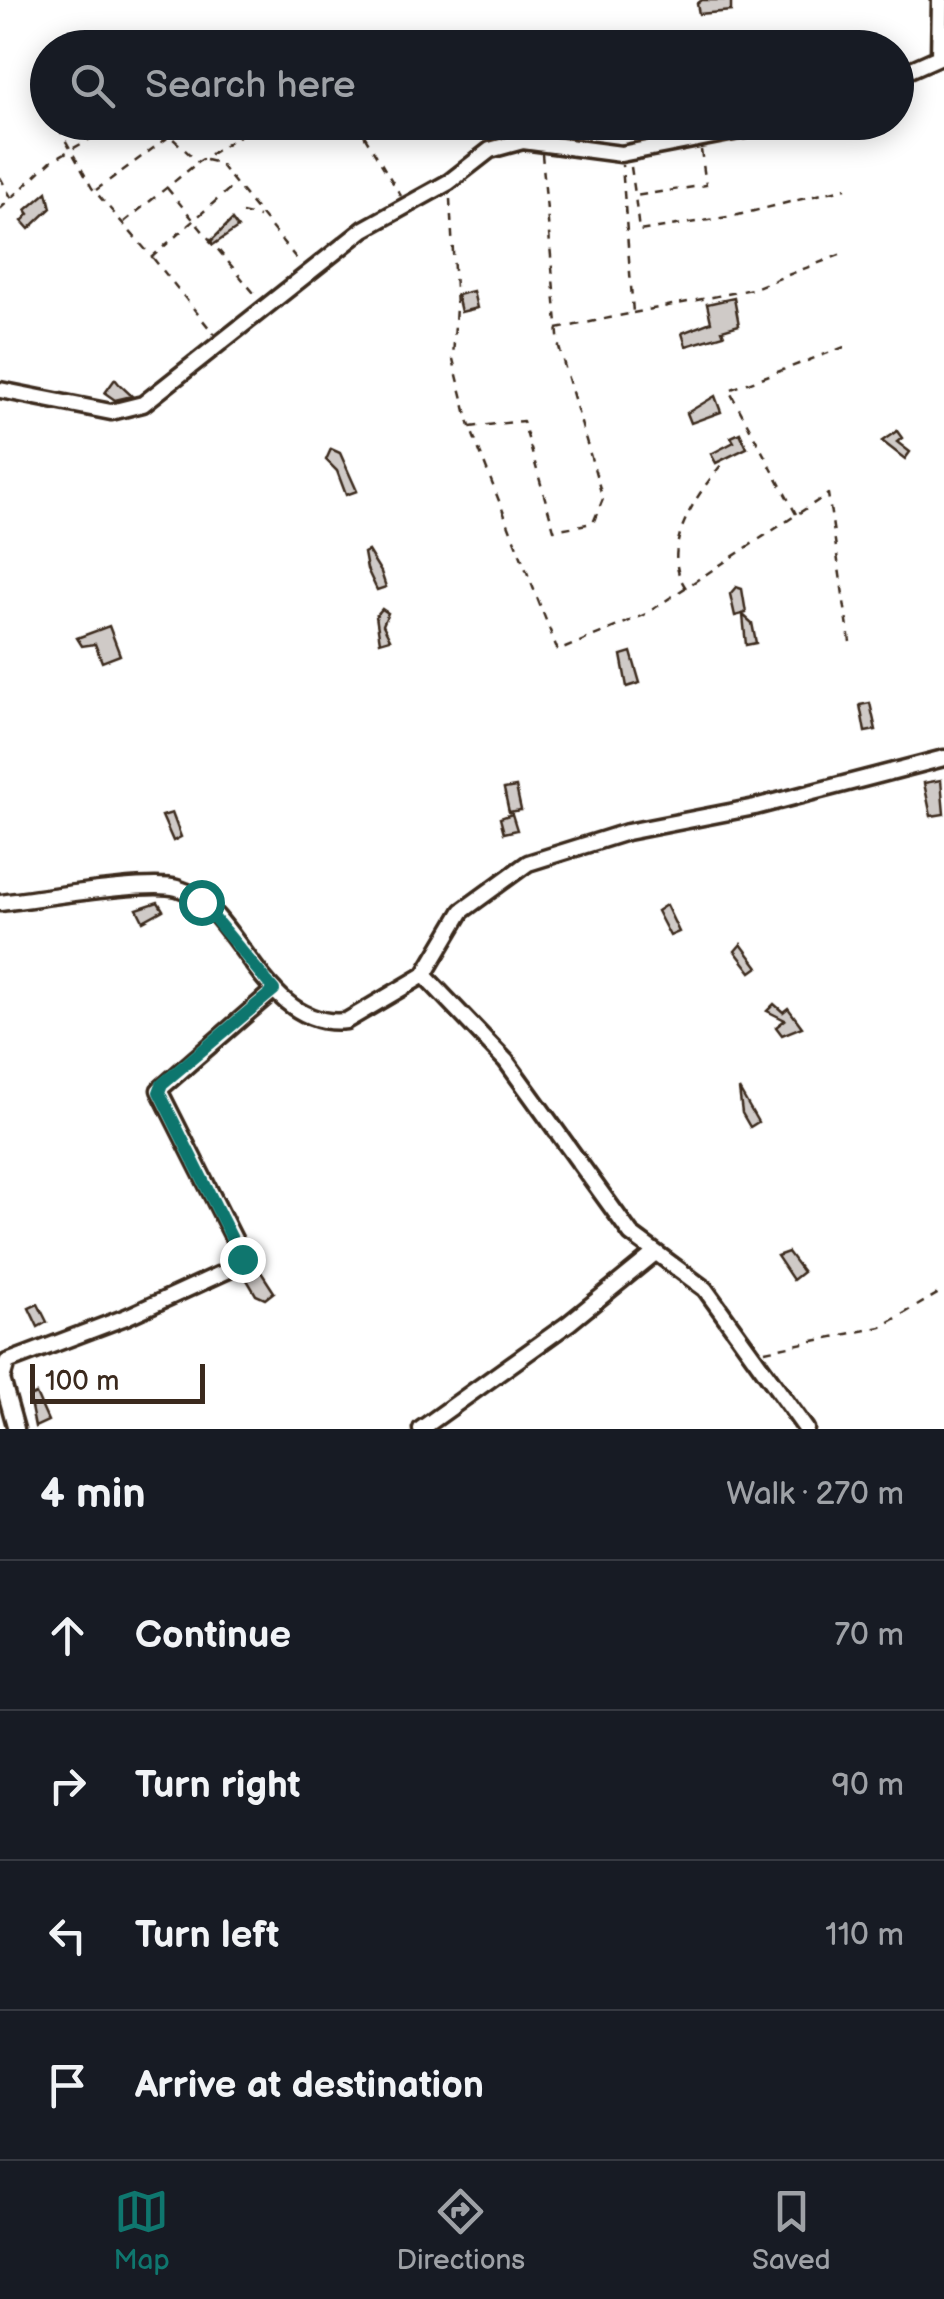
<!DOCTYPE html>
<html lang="en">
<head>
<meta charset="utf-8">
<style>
  :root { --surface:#171b24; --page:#20242c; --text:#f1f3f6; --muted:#9ea1a6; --line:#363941; --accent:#0f766e }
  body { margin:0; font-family:"Balsamiq Sans",sans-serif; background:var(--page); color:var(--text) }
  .scale { position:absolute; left:30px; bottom:25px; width:175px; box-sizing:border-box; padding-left:10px; border:5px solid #3b2a1e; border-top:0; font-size:28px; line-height:35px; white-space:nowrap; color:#3b2a1e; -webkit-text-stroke:8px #fff; paint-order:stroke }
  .stop { position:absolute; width:30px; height:30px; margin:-22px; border:8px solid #0f766e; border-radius:50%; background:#fff }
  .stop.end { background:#0f766e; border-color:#fff; box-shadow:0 2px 10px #0008 }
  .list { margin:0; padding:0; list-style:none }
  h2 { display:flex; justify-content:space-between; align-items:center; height:130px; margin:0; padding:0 40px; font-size:42px }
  h2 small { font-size:32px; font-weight:400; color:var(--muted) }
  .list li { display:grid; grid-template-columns:65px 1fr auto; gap:30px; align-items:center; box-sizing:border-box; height:150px; padding:0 40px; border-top:2px solid var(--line) }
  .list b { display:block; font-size:38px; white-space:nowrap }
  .list em { font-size:32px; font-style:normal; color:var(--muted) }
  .icon { flex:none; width:55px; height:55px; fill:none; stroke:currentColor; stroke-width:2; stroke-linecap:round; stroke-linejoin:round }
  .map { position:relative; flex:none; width:944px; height:1429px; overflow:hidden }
  .search { position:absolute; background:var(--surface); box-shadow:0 5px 25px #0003; left:30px; right:30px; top:30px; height:110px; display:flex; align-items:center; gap:25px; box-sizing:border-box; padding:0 35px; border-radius:55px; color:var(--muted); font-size:38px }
  .sheet { height:730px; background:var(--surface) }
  nav { display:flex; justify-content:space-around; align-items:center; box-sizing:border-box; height:140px; border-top:2px solid var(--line); background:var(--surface); font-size:28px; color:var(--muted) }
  nav a { display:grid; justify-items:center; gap:5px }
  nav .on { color:var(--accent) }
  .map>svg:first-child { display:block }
</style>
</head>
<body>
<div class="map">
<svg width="944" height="1429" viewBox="0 0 944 1429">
  <rect width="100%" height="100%" fill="#fff"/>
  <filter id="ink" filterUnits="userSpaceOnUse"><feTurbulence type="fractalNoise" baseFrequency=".01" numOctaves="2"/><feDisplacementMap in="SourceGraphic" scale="20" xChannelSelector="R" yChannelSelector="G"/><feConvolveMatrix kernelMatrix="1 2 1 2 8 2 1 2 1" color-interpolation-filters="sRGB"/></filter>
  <g filter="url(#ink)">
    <!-- building -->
    <g fill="#cfcac7" stroke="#3b2a1e" stroke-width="2.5">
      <path d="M702,0H731V11L699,14L697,4Z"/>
      <path d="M564,122H591L590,132L564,129Z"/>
      <path d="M643,123L664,126L663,135L641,134Z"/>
      <path d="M47,192L51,208L29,229L22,221L29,214L26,210Z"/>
      <path d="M232,220L238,228L213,245L210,242Z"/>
      <path d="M473,291L477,308L461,312L457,295Z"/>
      <path d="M734,298L739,325L722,330L724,335L686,346L682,333L711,322L707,304Z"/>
      <path d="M115,379L119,384L132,396L115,400L105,393Z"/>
      <path d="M715,396L721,412L691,423L687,413Z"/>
      <path d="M897,431L902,438L897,442L910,452L905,459L882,441Z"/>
      <path d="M740,433L747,448L716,463L711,454L734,442L731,437Z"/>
      <path d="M331,449L340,453L357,491L346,495L337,471L326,460Z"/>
      <path d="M368,551L381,572L386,587L377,590L367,569L364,553Z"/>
      <path d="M736,587L742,589L746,613L735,616L730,594Z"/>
      <path d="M382,609L388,613L383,625L390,639L380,642L376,616Z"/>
      <path d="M743,615L752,623L756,643L746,645Z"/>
      <path d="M109,626L120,655L102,662L95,644L82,646L77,638Z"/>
      <path d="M631,652L640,683L627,687L621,655Z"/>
      <path d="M870,703L876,730L865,732L860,705Z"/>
      <path d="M941,780L944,814L931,816L924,783Z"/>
      <path d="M516,787L521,810L509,812L504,789Z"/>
      <path d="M172,813L181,837L173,841L162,816Z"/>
      <path d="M512,814L517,830L504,833L500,818Z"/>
      <path d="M158,902L163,910L143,921L137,909Z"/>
      <path d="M666,905L679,932L670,936L657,911Z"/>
      <path d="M741,944L758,967L751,972L735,951Z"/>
      <path d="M774,1004L783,1012L788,1008L802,1027L782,1035L776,1027L785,1020L767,1011Z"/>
      <path d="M739,1089L758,1122L750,1127L742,1113Z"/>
      <path d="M788,1252L803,1272L793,1280L777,1256Z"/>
      <path d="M259,1269L274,1292L265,1299L256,1295L246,1278Z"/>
      <path d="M38,1304L47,1322L38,1327L29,1308Z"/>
      <path d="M36,1394L48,1421L35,1427L29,1397Z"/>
    </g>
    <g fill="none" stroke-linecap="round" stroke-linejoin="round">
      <defs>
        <g id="minor">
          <path d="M896,76L939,57L940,0"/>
          <path d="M0,390L111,412L143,404L364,229L449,182L490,150L523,141L621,154L785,122"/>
          <path d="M0,903C37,899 148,880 177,888C239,905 262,1031 346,1021L424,975L506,1061L631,1234L705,1289L806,1429"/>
          <path d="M424,975L462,911L528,863L627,832L755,807L944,758"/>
          <path d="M16,1429L2,1379L7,1362L126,1317L240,1265L237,1245L159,1090L274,990"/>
          <path d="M421,1429L569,1323L655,1253"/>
        </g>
      </defs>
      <!-- minor casing -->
      <use href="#minor" stroke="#3b2a1e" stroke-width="21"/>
      <!-- path -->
      <g stroke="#3b2a1e" stroke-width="2.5" stroke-dasharray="8 8" stroke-linecap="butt">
        <path d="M356,122L401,196"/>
        <path d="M515,122L518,130"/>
        <path d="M58,127L92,188L152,257L235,184"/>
        <path d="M701,150L706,185L635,196L639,231L734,216L846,188"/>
        <path d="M542,154L559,347L603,499L593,523L554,530L523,421L470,427L558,651L644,615L828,494L850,642"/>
        <path d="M206,160L219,163L300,263"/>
        <path d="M631,167L635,194"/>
        <path d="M0,177L12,199"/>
        <path d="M167,188L258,298"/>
        <path d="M96,190L170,136L198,162L253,127"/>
        <path d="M450,199L456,306L453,359L470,427"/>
        <path d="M0,209L51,161L111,127"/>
        <path d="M242,213L259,217"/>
        <path d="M124,222L196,164"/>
        <path d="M153,258L214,334"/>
        <path d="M633,313L752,289L842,254"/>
        <path d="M557,329L633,313L622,165"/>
        <path d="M796,514L729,390L847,346"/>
        <path d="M686,588C658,549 697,494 722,464"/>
        <path d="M765,1351L881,1327L944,1290"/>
      </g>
      <!-- minor -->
      <use href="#minor" stroke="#fff" stroke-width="14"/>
    </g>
  </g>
  <g fill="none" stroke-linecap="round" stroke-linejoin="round" filter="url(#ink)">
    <!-- route -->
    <path stroke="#0f766e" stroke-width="12" d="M201,902L274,990L162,1084L159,1092L242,1259"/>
  </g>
</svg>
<div class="scale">100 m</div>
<div class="stop" style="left:201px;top:902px"></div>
<div class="stop end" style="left:242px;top:1259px"></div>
<div class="search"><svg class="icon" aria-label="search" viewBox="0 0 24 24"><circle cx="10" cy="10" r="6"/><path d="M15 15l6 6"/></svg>Search here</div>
</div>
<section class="sheet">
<h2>4 min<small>Walk · 270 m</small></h2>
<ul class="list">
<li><svg class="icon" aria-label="ahead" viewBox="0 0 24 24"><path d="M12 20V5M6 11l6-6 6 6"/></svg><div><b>Continue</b></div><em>70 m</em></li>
<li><svg class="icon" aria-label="right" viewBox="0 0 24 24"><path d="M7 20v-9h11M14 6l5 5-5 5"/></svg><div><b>Turn right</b></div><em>90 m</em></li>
<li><svg class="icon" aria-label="left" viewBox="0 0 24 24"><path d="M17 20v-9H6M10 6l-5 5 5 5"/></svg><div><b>Turn left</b></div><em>110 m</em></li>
<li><svg class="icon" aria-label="arrive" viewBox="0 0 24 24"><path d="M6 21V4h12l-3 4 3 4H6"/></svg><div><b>Arrive at destination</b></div></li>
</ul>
</section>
<nav>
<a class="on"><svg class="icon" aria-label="map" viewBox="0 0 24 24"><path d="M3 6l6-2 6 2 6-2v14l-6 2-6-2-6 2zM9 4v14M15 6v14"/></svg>Map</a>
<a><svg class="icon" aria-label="directions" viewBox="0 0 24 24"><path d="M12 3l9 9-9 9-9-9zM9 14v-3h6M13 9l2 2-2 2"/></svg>Directions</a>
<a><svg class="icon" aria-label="saved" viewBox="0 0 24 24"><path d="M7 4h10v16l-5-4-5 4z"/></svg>Saved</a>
</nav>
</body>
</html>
